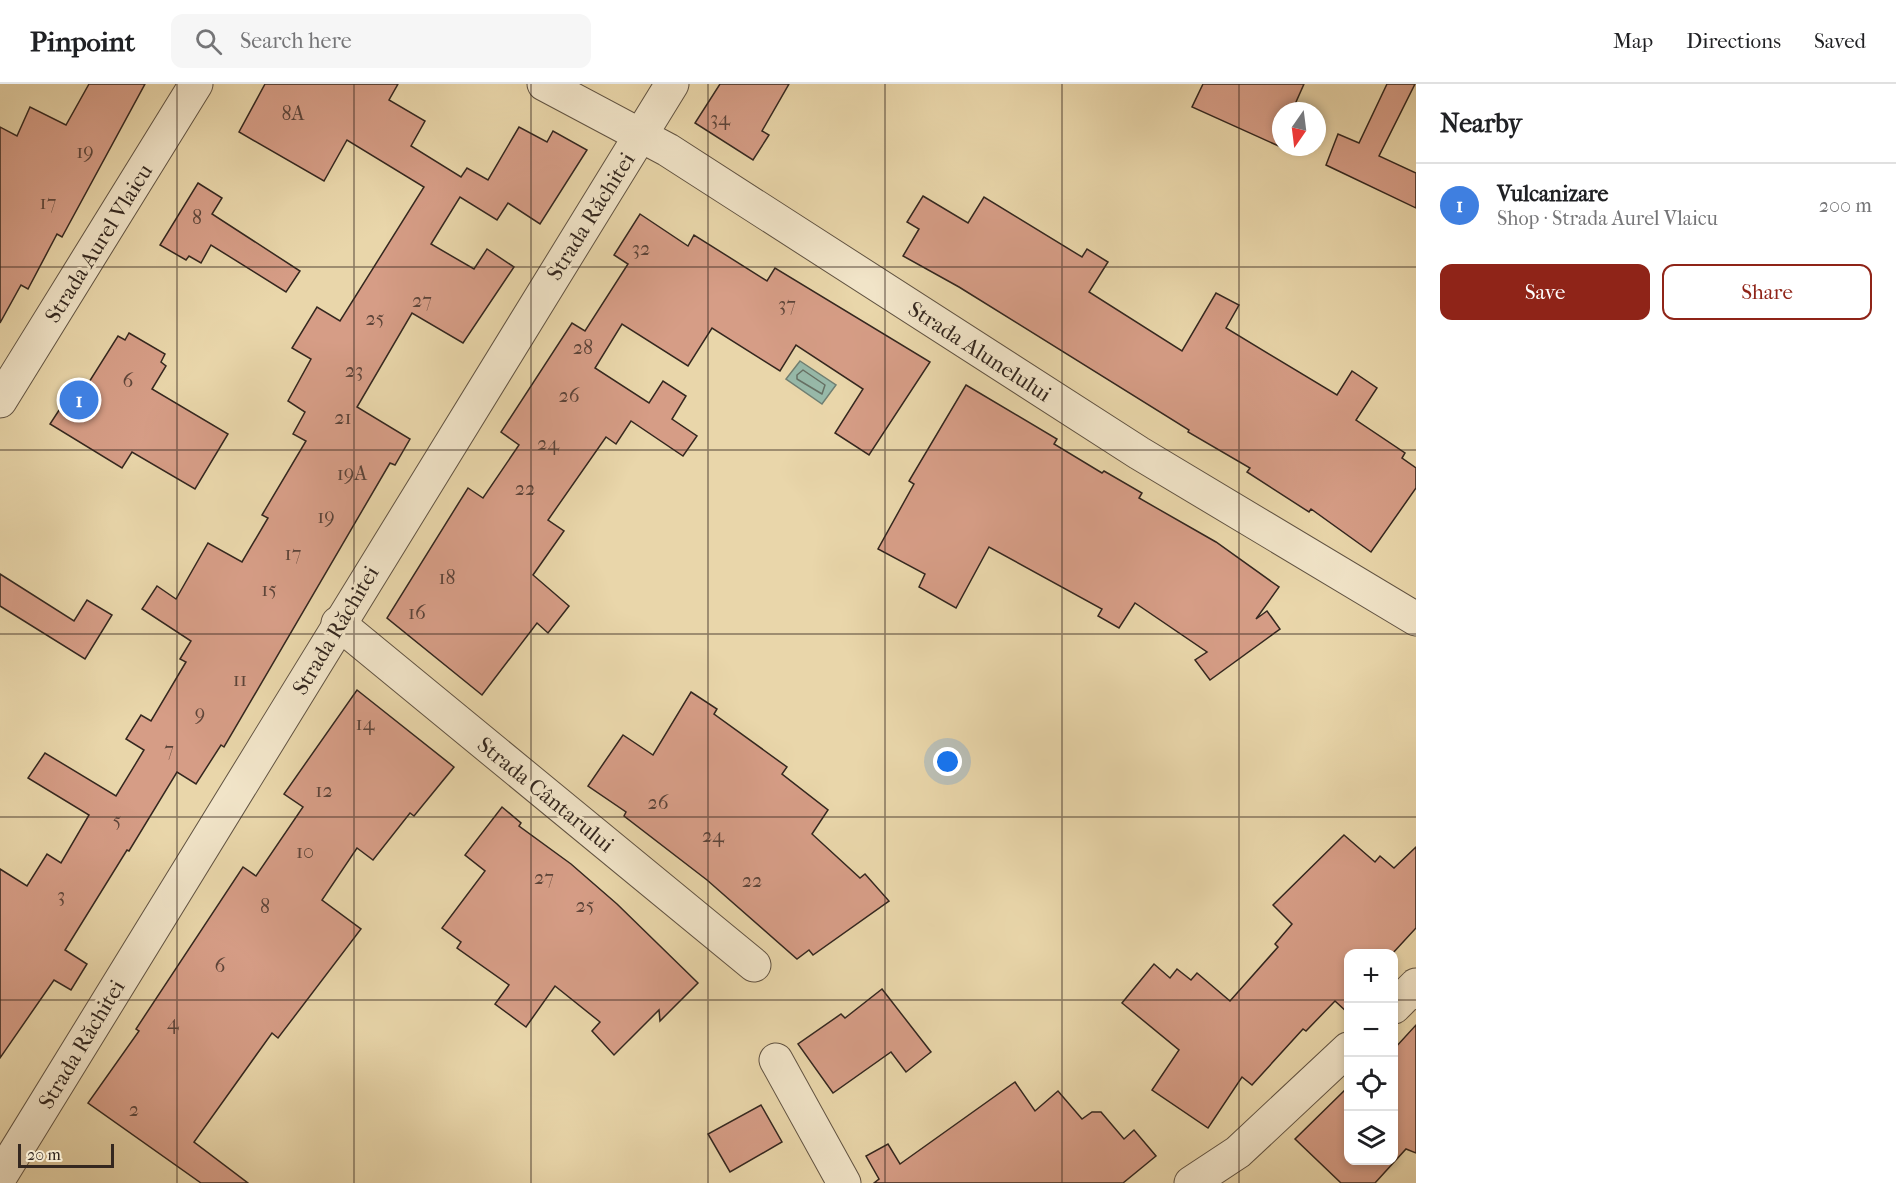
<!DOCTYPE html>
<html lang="en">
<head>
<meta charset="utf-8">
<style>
  :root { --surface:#fff; --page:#f6f6f6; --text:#202124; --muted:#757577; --line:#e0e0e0; --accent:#8f2418 }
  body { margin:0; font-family:"IM FELL French Canon",serif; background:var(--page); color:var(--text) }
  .controls { position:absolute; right:18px; bottom:18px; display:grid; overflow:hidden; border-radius:12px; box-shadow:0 3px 9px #0003 }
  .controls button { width:54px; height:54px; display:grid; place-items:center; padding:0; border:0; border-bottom:2px solid var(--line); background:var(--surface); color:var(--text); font:30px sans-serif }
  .compass { position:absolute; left:1272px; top:18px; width:54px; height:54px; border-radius:50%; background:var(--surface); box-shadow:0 3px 9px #0003; rotate:194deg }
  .scale { position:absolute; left:18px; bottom:15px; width:96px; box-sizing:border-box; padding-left:6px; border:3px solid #34271f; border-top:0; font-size:16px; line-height:21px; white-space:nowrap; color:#34271f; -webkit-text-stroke:4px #f1e4c8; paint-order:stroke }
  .you { position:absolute; left:948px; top:678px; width:21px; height:21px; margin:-15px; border:4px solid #fff; border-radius:50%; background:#1a73e8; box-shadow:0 0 0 9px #1a73e833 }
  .badge { display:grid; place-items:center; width:39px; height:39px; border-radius:50%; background:var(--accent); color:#fff; font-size:20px; font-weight:700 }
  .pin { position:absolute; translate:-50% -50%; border:3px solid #fff; box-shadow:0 2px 6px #0006 }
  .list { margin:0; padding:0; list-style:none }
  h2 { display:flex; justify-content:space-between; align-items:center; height:78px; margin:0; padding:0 24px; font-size:26px }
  h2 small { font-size:20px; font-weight:400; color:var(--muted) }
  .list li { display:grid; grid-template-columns:39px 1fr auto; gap:18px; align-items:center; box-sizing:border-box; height:84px; padding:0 24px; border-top:2px solid var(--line) }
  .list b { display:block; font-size:22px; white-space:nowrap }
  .list p { margin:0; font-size:20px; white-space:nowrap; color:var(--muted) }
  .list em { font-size:20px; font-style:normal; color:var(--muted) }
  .actions { display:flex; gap:12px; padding:18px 24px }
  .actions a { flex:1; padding:14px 0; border:2px solid var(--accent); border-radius:12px; text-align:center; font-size:21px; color:var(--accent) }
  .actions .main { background:var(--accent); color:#fff }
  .icon { flex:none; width:33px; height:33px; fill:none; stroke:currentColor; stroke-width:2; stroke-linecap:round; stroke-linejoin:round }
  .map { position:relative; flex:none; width:1416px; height:1099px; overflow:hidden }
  header { display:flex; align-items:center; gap:36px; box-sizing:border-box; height:84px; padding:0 30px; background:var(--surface); border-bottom:2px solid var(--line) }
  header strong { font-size:28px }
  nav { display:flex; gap:33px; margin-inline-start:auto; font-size:21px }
  .search { width:420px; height:54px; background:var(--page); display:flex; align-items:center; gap:15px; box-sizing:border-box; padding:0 21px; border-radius:12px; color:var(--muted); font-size:22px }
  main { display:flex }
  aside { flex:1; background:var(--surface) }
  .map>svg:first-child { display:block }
</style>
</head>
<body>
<header>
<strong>Pinpoint</strong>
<div class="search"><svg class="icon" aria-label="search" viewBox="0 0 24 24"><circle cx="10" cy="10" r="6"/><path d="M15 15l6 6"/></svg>Search here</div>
<nav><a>Map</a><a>Directions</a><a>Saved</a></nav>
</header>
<main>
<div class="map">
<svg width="1416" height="1099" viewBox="0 0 1416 1099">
  <rect width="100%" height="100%" fill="#e9d6aa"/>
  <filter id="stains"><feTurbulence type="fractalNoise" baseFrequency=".00333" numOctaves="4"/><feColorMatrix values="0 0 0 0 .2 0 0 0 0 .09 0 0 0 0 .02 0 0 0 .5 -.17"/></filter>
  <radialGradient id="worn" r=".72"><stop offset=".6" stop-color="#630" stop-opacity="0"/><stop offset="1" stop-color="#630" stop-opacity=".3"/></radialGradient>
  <!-- water -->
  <path fill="#97b9a9" stroke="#6f7f72" stroke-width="1.5" d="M800,277L836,301L822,320L786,295Z"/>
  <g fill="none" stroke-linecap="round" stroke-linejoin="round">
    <!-- shore -->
    <path stroke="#667064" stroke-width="1.5" d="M803,286L825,301L822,310L797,295V291Z"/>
  </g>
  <!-- building -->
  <g fill="#d69d86" stroke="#34271f" stroke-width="1.5">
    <path d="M89,0H145L62,153L57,150L28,205L21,201L0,239V43L17,52L30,23L66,41Z"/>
    <path d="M265,0H398L389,16L425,37L411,62L461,93L467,84L488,96L519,43L547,58L553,47L587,66L540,140L508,119L497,136L460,113L431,160L474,185L487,165L514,183L463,259L412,229L357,323L410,355L395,381L390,379L224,663L221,661L196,700L177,688L129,767L127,766L65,866L87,880L71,906L54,896L0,974V785L27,802L47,770L61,779L89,731L28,694L45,669L116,712L144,666L126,655L141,631L151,637L186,578L180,575L191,557L142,525L157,502L176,515L208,459L242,478L268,434L262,431L306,357L293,350L305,328L288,317L311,275L292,264L317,223L340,237L424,103L347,56L324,97L239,48Z"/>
    <path d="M720,0H789L762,47L769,51L753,76L695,39Z"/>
    <path d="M1203,0H1304L1292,27H1281V63L1192,23Z"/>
    <path d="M1387,0H1415L1379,72L1416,89V124L1326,81L1338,50L1359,59Z"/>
    <path d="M198,99L222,114L212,130L300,187L286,208L211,161L201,179L189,172L186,176L160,161Z"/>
    <path d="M923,112L968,139L984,113L1082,173L1087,165L1108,178L1089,208L1182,267L1216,209L1239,221L1226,244L1337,311L1352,287L1377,304L1356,336L1405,369L1402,374L1416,384V404L1371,468L1311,425L1309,428L1247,388L1250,384L1188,348L1189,346L959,203L903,172L919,145L907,138Z"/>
    <path d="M640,130L688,162L694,151L767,197L775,184L930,278L869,371L835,349L863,305L796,261L780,287L712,244L688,282L622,240L595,284L649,319L663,297L686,312L672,335L697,352L683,372L631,337L616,360L606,353L548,436L564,447L533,491L569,522L548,549L537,539L482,611L387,534L468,404L483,414L519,361L501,348L572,239L585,247L628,180L614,171Z"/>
    <path d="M129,249L165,270L161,278L166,282L152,305L228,350L195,405L132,368L122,384L50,340L65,317L74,322L118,252L125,256Z"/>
    <path d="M966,301L1057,355L1054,360L1102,389L1104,387L1142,409L1139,414L1216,458L1279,503L1256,535L1267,527L1280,545L1210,596L1195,576L1207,568L1135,519L1119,544L1098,532L1102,525L989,463L956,524L919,503L925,490L878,465L914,400L909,397Z"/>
    <path d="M0,490L74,537L87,516L112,531L85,575L0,522Z"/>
    <path d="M357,606L454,683L414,732L410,729L373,776L357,764L322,816L361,845L278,954L272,949L194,1058L248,1099H201L88,1019L139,947L136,945L243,783L256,792L303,723L284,710Z"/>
    <path d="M691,608L717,625L714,630L787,683L782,690L828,726L812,750L860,794L865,790L889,817L813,871L809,866L797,875L707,796L624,732L626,728L588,702L623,651L653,671Z"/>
    <path d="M502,723L521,739L519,742L571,780L617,820L698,899L660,937L659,926L614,971L592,947L600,938L555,902L526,943L495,920L509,901L457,864L461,858L442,844L485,787L465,771Z"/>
    <path d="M1344,751L1375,778L1380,772L1394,784L1416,763V844L1392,870H1348V929L1335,917L1306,947L1303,945L1252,1001L1242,993L1208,1044L1152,1006L1179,966L1122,919L1154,880L1170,894L1177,885L1191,896L1197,889L1230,917L1278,863L1275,860L1292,840L1273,821Z"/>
    <path d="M882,905L931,968L906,988L891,968L833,1009L798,960L841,930L845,934Z"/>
    <path d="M1416,941V1069L1406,1065L1375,1099H1341L1295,1055L1348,1003V1077H1394V965Z"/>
    <path d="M1015,998L1035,1027L1058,1007L1082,1035L1092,1028H1101L1124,1055L1134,1046L1156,1072L1123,1099H874L879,1095L866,1072L888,1060L900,1080Z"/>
    <path d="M761,1021L782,1058L730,1088L708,1050Z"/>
  </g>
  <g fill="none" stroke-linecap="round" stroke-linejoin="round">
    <defs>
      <g id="minor">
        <path d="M544,0L668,66L1139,369L1416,535"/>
        <path d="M0,317L196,0"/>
        <path d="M338,539L754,881"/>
        <path d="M1394,923L1416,901"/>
        <path d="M776,976L844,1099"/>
        <path d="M0,1093L672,0"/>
        <path d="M1191,1099L1238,1068L1348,965"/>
      </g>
    </defs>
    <!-- minor casing -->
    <use href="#minor" stroke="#615342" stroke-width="35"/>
    <!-- minor -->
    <use href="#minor" stroke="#f1e4c8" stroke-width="33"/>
  </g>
  <!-- grid -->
  <path fill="none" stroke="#34271f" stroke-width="1.5" stroke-opacity="0.55" d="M177,0V1099M354,0V1099M531,0V1099M708,0V1099M885,0V1099M1062,0V1099M1239,0V1099M0,183H1416M0,366H1416M0,550H1416M0,733H1416M0,916H1348M1394,916H1416"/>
  <g text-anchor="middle" stroke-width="6" stroke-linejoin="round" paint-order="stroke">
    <!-- number labels -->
    <g font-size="20" fill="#5c4439">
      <text x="293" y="36">8A</text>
      <text x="720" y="41">34</text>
      <text x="85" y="74">19</text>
      <text x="48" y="125">17</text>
      <text x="197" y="140">8</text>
      <text x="641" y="171">32</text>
      <text x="422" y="223">27</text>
      <text x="787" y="227">37</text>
      <text x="375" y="241">25</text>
      <text x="583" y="270">28</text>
      <text x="354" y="293">23</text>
      <text x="128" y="303">6</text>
      <text x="569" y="318">26</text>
      <text x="343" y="340">21</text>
      <text x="548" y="366">24</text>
      <text x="352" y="396">19A</text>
      <text x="525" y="411">22</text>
      <text x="326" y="439">19</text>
      <text x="293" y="476">17</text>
      <text x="447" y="500">18</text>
      <text x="269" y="512">15</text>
      <text x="417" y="535">16</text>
      <text x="240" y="602">11</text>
      <text x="200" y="636">9</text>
      <text x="365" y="646">14</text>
      <text x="169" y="672">7</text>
      <text x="324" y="713">12</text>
      <text x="658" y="725">26</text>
      <text x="117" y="743">5</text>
      <text x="713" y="758">24</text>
      <text x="305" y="774">10</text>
      <text x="544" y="800">27</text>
      <text x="752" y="803">22</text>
      <text x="61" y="818">3</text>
      <text x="585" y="828">25</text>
      <text x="265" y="829">8</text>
      <text x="220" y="888">6</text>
      <text x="173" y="945">4</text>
      <text x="134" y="1032">2</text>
    </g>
    <!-- street labels -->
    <g font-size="22" fill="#34271f" stroke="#f1e4c8">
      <text transform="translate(590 132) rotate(-58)" y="8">Strada Răchitei</text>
      <text transform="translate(98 159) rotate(-58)" y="8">Strada Aurel Vlaicu</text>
      <text transform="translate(980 267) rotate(33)" y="8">Strada Alunelului</text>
      <text transform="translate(335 546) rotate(-59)" y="8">Strada Răchitei</text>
      <text transform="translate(546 710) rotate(39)" y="8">Strada Cântarului</text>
      <text transform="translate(81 960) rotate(-59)" y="8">Strada Răchitei</text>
    </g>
  </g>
  <rect width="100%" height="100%" filter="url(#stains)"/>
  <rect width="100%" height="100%" fill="url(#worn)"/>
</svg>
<div class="controls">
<button>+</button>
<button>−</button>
<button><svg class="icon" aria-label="locate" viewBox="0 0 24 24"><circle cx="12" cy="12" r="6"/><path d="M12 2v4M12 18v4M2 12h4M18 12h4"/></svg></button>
<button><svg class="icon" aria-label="layers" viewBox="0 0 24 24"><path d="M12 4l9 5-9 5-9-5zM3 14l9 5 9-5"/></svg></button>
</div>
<svg class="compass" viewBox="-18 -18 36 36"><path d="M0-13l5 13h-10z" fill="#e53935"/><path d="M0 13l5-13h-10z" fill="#757577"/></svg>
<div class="scale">20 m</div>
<div class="you"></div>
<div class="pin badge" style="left:79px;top:316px;background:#3f7fe0">1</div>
</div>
<aside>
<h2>Nearby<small></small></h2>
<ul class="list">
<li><span class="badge" style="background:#3f7fe0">1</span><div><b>Vulcanizare</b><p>Shop · Strada Aurel Vlaicu</p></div><em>200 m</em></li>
</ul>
<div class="actions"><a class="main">Save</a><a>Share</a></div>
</aside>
</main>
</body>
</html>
